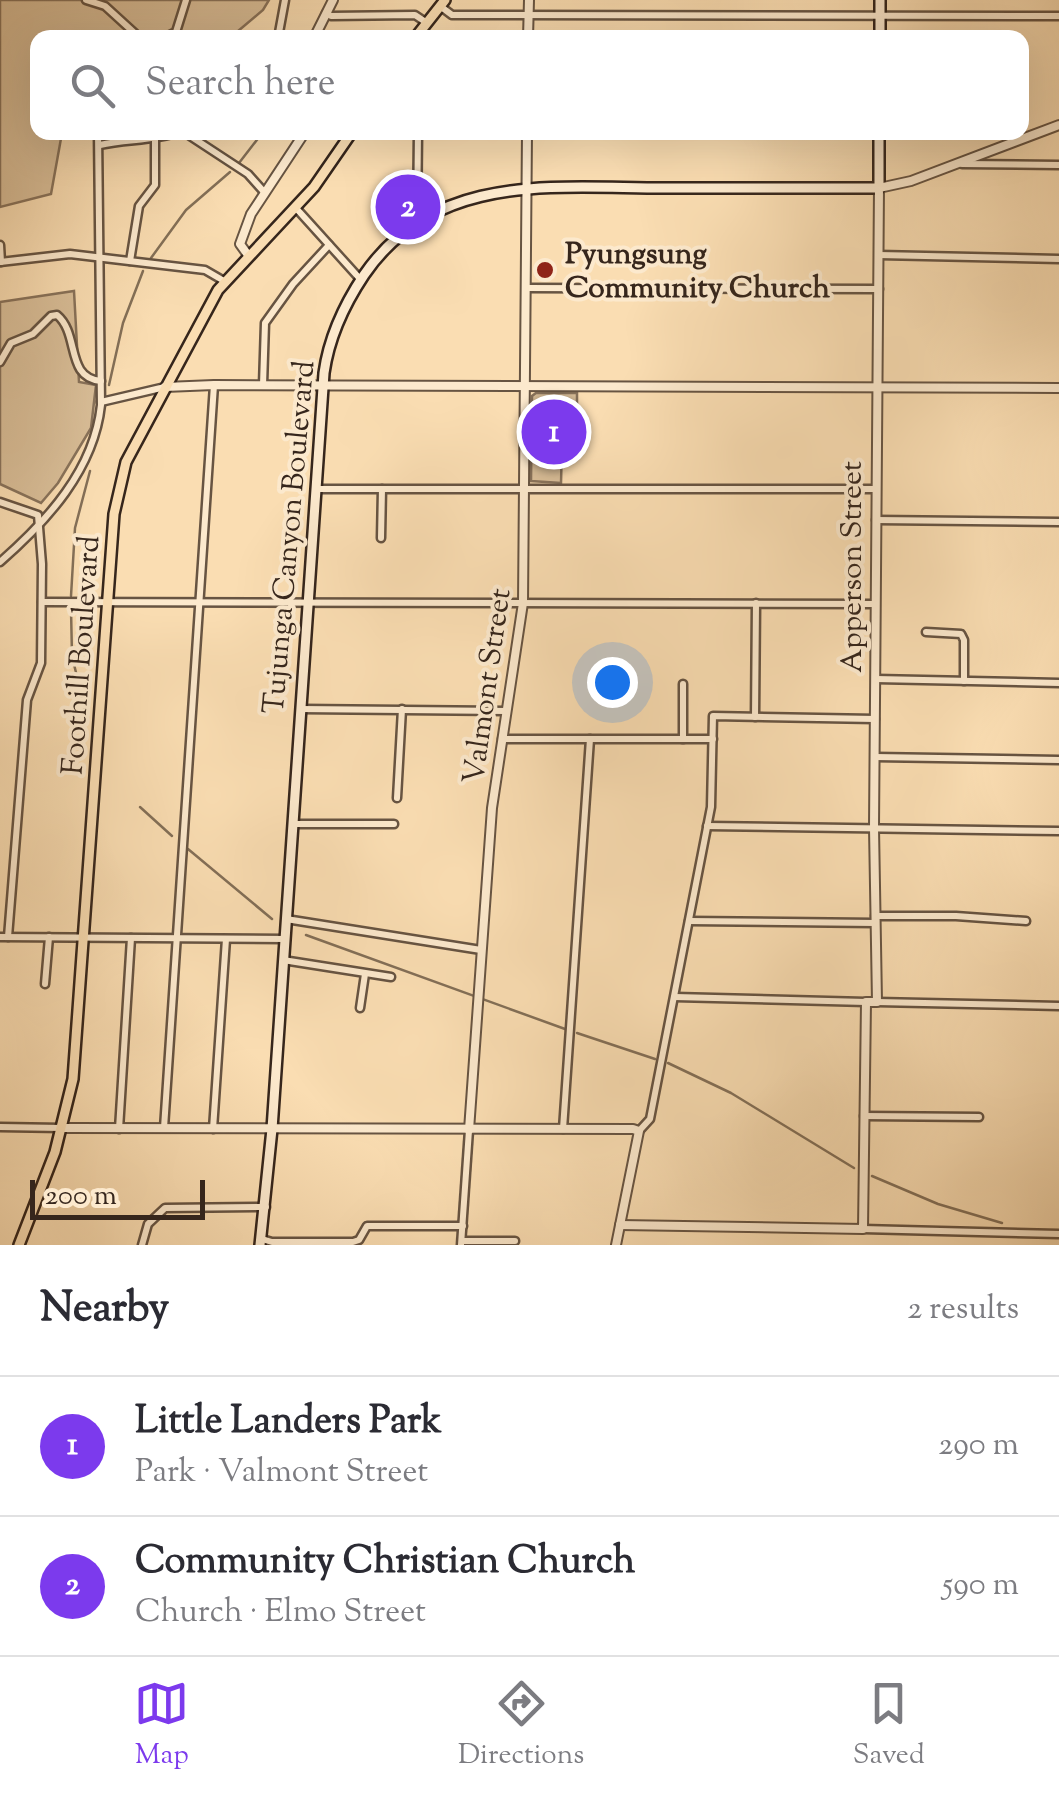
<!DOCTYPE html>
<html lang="en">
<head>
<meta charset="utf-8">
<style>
  :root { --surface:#fff; --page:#f7f7f7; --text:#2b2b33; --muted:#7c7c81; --line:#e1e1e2; --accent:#7c3aed }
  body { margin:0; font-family:"Sorts Mill Goudy",serif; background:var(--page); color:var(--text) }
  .scale { position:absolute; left:30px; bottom:25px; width:175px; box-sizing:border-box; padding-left:10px; border:5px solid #36261c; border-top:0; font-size:28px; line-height:35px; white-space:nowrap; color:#36261c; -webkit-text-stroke:8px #fce9cd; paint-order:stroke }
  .you { position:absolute; left:612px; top:682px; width:35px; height:35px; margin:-25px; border:8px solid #fff; border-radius:50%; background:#1a73e8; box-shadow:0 0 0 15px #1a73e833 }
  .badge { display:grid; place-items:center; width:65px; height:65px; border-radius:50%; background:var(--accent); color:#fff; font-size:32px; font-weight:700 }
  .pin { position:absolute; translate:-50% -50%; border:5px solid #fff; box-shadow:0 2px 10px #0006 }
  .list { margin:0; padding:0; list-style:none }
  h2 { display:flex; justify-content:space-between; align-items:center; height:130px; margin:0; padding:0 40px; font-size:42px }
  h2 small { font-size:32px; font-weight:400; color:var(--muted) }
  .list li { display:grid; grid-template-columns:65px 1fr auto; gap:30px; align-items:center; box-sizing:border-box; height:140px; padding:0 40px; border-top:2px solid var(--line) }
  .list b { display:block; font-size:38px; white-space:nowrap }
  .list p { margin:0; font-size:32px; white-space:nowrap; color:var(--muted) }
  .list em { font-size:32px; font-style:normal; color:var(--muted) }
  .icon { flex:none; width:55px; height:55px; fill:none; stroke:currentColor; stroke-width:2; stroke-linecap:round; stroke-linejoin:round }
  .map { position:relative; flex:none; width:1059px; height:1245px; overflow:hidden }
  .search { position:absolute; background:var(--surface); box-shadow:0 10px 40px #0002; left:30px; right:30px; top:30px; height:110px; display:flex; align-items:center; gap:25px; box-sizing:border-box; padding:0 35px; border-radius:20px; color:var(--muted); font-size:38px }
  .sheet { height:410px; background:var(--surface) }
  nav { display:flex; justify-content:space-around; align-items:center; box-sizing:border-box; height:140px; border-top:2px solid var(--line); background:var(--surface); font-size:28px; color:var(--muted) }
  nav a { display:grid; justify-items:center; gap:5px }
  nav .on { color:var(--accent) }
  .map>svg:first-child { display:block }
</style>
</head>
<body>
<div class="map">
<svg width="1059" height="1245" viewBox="0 0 1059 1245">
  <rect width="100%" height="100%" fill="#faddb2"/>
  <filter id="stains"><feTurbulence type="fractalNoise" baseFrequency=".002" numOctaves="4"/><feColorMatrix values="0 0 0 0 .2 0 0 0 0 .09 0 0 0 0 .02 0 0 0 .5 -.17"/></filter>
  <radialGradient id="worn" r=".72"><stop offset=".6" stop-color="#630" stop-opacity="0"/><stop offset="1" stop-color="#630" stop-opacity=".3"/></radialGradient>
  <!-- green -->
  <g fill="#d9be98" stroke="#88725a" stroke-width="2.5">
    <path d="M0,0H269L263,10L231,37L38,38V132L62,133L51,194L0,207Z"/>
    <path d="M74,291L79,382L96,385L91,428L58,483L41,503L0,484V302Z"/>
    <path d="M536,393H577V445H562L561,483L531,481L532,396Z"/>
  </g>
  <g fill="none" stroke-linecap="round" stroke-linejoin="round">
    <!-- stream -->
    <g stroke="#836f57" stroke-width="2.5">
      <path d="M239,163L263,132"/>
      <path d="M151,258L186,210L230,172"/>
      <path d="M109,385L123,323L143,271"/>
      <path d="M71,596L75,528L90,471"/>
      <path d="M71,609L72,656L85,710"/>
      <path d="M140,807L172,836"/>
      <path d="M188,849L272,919"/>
      <path d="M306,935L565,1029"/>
      <path d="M577,1033L655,1059"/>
      <path d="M668,1063L731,1093L854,1168"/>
      <path d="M872,1176L938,1204L1002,1223"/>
    </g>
    <defs>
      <g id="minor">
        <path d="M86,0L105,6L140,38"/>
        <path d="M440,6L452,15L1059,16"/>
        <path d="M326,13L331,16L415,15L427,23"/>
        <path d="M142,38L166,37L176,32L186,0"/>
        <path d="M278,38L285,0"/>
        <path d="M184,132L248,174L265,193"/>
        <path d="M98,137L117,132"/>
        <path d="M100,145C127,139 153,141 179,132"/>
        <path d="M962,164L1059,165"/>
        <path d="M295,207L361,280"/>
        <path d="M417,223L418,132"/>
        <path d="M0,245L1,262"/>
        <path d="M879,255L1059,259"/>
        <path d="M130,261L139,206L155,185V140"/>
        <path d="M0,262L70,254L205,270L224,281"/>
        <path d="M526,288L879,289"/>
        <path d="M0,362L11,343L33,334L51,316L57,315C80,334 65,378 101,381"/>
        <path d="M263,385L265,323L293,284L329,245"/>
        <path d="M101,402L165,387"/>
        <path d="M316,489H876"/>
        <path d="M0,502L38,515L42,564L41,663L27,700L8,937"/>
        <path d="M876,520L1059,522"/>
        <path d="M381,538L382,489"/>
        <path d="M0,562C47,521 94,470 101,405L98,132"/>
        <path d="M42,602L875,604"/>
        <path d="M926,632L961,634L964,640V681"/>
        <path d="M876,679L1059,683"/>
        <path d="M301,709L506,711"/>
        <path d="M755,717L756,603"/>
        <path d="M502,739H713"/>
        <path d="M683,739V684"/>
        <path d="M875,757L1059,760"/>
        <path d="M397,798L402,709"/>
        <path d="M293,824H394"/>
        <path d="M707,826L1059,831"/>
        <path d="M875,916H956L1026,921"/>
        <path d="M286,919L481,950"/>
        <path d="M689,921L875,923"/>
        <path d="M0,937L285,939"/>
        <path d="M283,960L391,977"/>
        <path d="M45,984L49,937"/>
        <path d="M675,997L866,1002"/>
        <path d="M877,1002L1059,1006"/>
        <path d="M360,1008L365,974"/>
        <path d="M864,1116L979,1117"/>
        <path d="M0,1127L62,1128"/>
        <path d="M164,1128L214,385"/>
        <path d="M119,1129L131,938"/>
        <path d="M213,1129L226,939"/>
        <path d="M563,1129L590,739"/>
        <path d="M639,1131L650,1119L711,807L713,716L875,719"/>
        <path d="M863,1229L1059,1234"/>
        <path d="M262,1239L272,1242H353L359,1240L367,1226H463"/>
        <path d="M462,1241H515"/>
        <path d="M142,1245L148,1224L165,1208L266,1207"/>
        <path d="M461,1245L469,1130"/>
      </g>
      <g id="tertiary">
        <path d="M314,38L333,0"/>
        <path d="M528,38L529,0"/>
        <path d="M248,255L240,244L251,214L305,132"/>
        <path d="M165,387L214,385L1059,388"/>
        <path d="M62,1128L633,1129L639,1131L616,1245"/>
        <path d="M469,1130L492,808L523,603L527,132"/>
        <path d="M620,1225L863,1229L866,1002H877L874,828L879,188L911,181L1059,125"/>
      </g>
      <g id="secondary">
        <path d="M880,38V0"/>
        <path d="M260,1245L272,1129L324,373C329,337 344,305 364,275C435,171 555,188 664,188C736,188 807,188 879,188V132"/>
      </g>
      <g id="primary">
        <path d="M415,38L445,0"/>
        <path d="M19,1245L55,1152L73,1079L114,514L126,462L218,290L314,187L352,132"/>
      </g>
    </defs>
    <!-- minor casing -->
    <use href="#minor" stroke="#675442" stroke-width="11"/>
    <!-- tertiary casing -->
    <use href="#tertiary" stroke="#675442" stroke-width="12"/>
    <!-- secondary casing -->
    <use href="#secondary" stroke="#36261c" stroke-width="14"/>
    <!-- primary casing -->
    <use href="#primary" stroke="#36261c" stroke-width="14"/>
    <!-- minor -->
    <use href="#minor" stroke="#fce9cd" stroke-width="6"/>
    <!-- tertiary -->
    <use href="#tertiary" stroke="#fce9cd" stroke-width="8"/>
    <!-- secondary -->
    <use href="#secondary" stroke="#fce9cd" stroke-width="9"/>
    <!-- primary -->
    <use href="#primary" stroke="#faddb2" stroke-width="9"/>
  </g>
  <!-- markers -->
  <circle fill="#8f2418" stroke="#fce9cd" stroke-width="4" cx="545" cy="270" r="10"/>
  <g text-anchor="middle" stroke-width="8" stroke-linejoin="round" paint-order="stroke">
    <!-- poi labels -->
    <g font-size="30" font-weight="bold" fill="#36261c" stroke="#fce9cd" text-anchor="start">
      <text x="565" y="263">Pyungsung<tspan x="565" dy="34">Community Church</tspan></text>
    </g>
    <!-- street labels -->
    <g font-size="30" fill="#36261c" stroke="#fce9cd">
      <text transform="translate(288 537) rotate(-85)" y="10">Tujunga Canyon Boulevard</text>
      <text transform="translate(851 567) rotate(-90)" y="10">Apperson Street</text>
      <text transform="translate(80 655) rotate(-86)" y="10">Foothill Boulevard</text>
      <text transform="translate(486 686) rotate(-82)" y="10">Valmont Street</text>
    </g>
  </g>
  <rect width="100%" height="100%" filter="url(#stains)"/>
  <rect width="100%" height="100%" fill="url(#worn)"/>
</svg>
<div class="scale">200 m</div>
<div class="you"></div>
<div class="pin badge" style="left:554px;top:432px">1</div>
<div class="pin badge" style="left:408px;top:207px">2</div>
<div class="search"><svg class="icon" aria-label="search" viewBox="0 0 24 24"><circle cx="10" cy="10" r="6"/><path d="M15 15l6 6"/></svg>Search here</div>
</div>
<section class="sheet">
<h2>Nearby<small>2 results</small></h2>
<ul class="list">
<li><span class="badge">1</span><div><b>Little Landers Park</b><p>Park · Valmont Street</p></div><em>290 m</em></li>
<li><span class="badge">2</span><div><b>Community Christian Church</b><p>Church · Elmo Street</p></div><em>590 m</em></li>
</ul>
</section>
<nav>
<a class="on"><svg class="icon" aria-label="map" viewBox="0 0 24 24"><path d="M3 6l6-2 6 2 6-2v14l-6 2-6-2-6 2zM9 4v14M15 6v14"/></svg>Map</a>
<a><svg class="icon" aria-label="directions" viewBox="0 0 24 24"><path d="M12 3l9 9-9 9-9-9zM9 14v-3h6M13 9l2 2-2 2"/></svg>Directions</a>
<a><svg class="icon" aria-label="saved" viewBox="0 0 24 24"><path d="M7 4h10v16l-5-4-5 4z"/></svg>Saved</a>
</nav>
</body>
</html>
